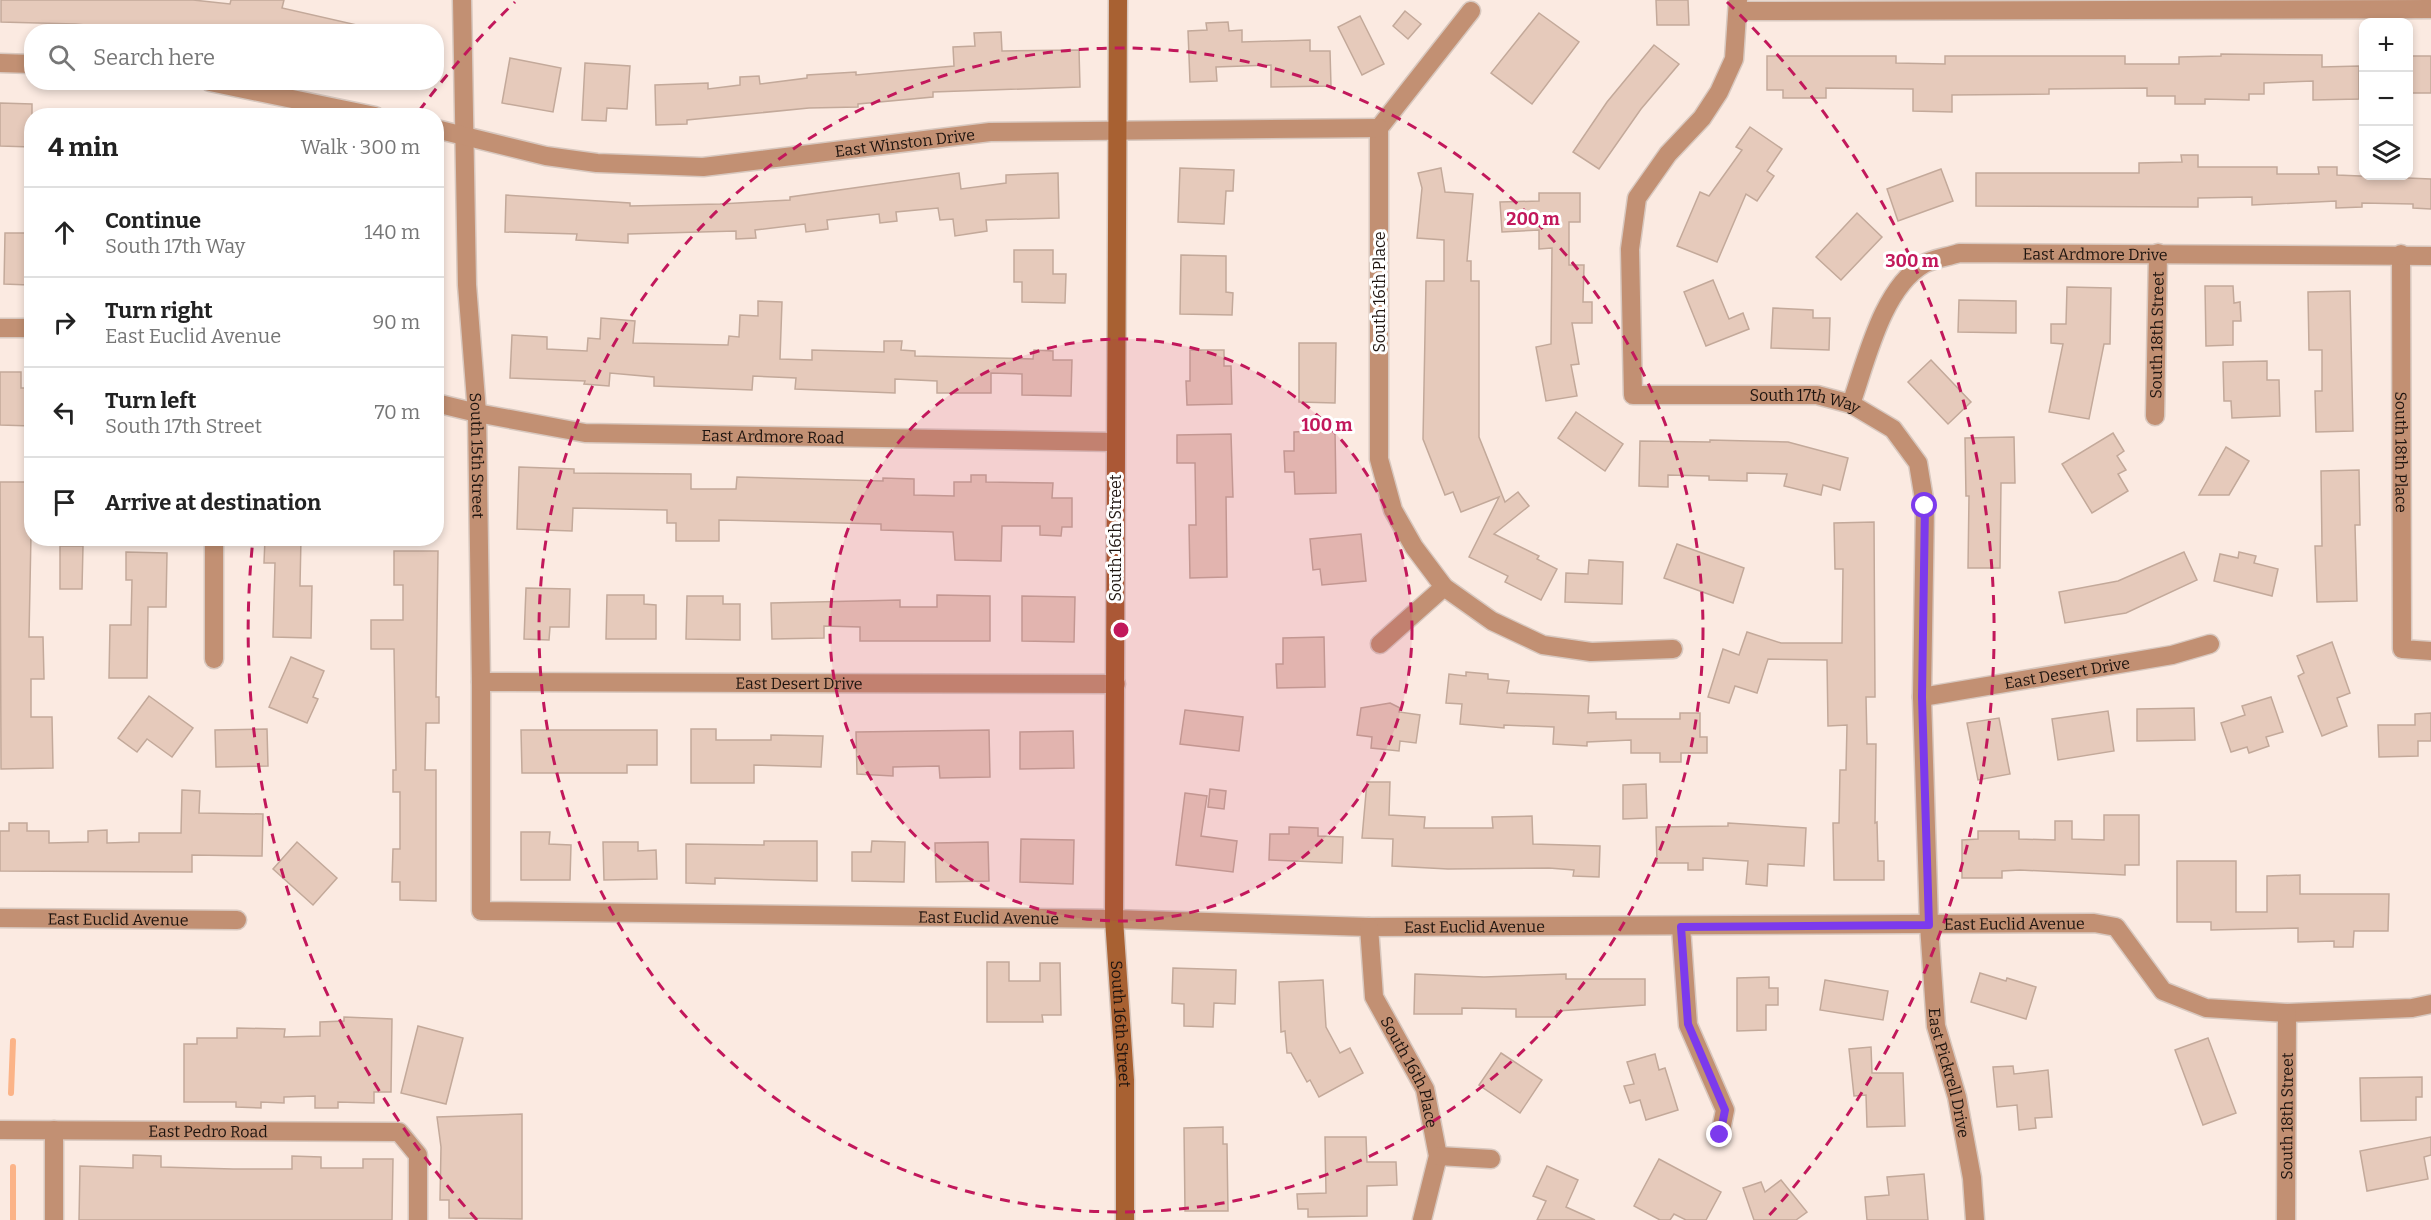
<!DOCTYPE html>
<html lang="en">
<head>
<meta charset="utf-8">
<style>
  :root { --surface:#fff; --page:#f2f2f2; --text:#222; --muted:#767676; --line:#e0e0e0 }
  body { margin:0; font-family:Bitter,serif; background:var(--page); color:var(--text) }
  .controls { position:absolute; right:18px; top:18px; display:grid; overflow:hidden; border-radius:12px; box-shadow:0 3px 9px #0003 }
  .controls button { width:54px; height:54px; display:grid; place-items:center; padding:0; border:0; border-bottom:2px solid var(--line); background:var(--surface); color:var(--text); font:30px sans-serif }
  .stop { position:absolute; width:18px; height:18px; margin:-14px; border:4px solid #7c3aed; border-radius:50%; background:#fff }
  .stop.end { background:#7c3aed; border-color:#fff; box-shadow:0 2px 6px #0008 }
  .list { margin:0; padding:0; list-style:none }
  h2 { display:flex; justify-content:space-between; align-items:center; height:78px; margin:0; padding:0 24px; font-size:26px }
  h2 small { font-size:20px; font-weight:400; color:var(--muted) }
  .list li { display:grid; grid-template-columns:39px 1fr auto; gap:18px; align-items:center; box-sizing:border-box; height:90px; padding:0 24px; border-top:2px solid var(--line) }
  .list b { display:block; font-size:22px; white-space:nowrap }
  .list p { margin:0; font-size:20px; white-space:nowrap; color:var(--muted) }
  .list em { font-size:20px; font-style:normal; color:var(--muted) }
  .icon { flex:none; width:33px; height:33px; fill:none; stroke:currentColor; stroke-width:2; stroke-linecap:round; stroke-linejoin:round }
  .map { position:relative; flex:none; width:2431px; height:1220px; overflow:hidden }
  .search { position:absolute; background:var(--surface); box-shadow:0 3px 9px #0003; left:24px; top:24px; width:420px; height:66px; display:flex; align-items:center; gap:15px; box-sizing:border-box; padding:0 21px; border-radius:24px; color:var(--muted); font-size:22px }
  .panel { position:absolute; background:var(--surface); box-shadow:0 3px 9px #0003; left:24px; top:108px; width:420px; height:438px; border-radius:24px }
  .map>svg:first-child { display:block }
</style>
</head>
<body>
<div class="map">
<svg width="2431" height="1220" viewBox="0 0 2431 1220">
  <rect width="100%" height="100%" fill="#fbeae1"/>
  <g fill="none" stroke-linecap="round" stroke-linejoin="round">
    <!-- stream -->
    <g stroke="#fbb387" stroke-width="6">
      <path d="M11,1093L13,1041"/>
      <path d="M13,1167V1220"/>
    </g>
  </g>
  <!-- building -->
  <g fill="#e6cabb" stroke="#c3a99a" stroke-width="1.5">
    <path d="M1,0H193L230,4L231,0H284L282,8L357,25L356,32H161L75,24L1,22Z"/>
    <path d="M1656,0H1688L1689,25H1657Z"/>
    <path d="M1405,11L1421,24L1408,39L1393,26Z"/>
    <path d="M1539,13L1579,42L1532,104L1491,73Z"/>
    <path d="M1360,16L1384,64L1362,75L1338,27Z"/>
    <path d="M1228,22L1229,31L1242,30V42L1310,40V51H1330L1331,86L1271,87V65L1216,67L1217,81L1190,82L1188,31L1207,30L1206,23Z"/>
    <path d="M1001,32L1002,51L1079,50L1080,87L933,92V97L858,104V107L809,108L687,120V124L656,125L655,85L708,83V89L740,85V77L759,76L760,84L807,78V75L856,72V75L954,66L953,47L975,46L974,33Z"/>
    <path d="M1654,45L1679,64L1641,109L1599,169L1573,152L1607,102Z"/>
    <path d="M2221,54L2322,55V67L2359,66V99L2313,100V81L2264,83V94H2249V100L2205,99V104H2175V96H2147V88L2049,89V94L1952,95V112L1913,111V89L1826,88V98H1783V90H1767V56H1896V63L1945,64V56H2125V64H2179V57L2221,56Z"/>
    <path d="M2410,56H2431V93H2409Z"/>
    <path d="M510,58L561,68L553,112L502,103Z"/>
    <path d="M585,63L630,66L627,109L607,108L606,121L582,120Z"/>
    <path d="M0,103L32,104V147L0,146Z"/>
    <path d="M1750,127L1782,149L1767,171L1774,176L1757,201L1746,194L1717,262L1677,246L1700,192L1709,196L1742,150L1736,147Z"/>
    <path d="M2181,155H2198V167H2277V174H2319L2318,167H2337V175L2431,179V209L2413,208V204L2362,203V207L2336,208V201L2252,205V197L2198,198V207L1976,206V173H2139V163L2182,162Z"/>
    <path d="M1180,168L1234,170L1233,191H1226L1224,224L1178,222Z"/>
    <path d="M1441,168L1445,192L1473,194L1467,261H1471V281H1479V437L1505,502L1518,492L1529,506L1494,534L1539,556L1537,559L1557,569L1541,600L1505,582L1508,576L1469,557L1499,497L1461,512L1453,492L1445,495L1423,439L1426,281H1444V240L1417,238L1422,188L1418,173Z"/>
    <path d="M1941,169L1953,201L1898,221L1887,189Z"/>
    <path d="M959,173L961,189L1006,183V175L1058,173L1059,218L986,220L987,231L955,236L953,219L940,220L938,208L896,212L897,221L880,223L879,214L827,220L828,229L806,232L805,224L755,230L756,238L736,239V231L628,234V243L576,240L577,234L505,232L506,195L630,203V206L720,204L790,200V197Z"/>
    <path d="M1539,193H1580V222H1569V265H1584L1583,302H1592V323H1572L1579,364L1571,365L1577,396L1546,401L1536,347L1551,344L1552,248L1539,249V230L1502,232L1500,202L1539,201Z"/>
    <path d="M1857,213L1882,237L1841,280L1816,257Z"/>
    <path d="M5,233H32L29,285L4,284Z"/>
    <path d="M1014,250H1053V274H1066L1065,303L1022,302V282H1014Z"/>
    <path d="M1181,255L1226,256V292L1233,293L1232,315L1180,314Z"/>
    <path d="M1713,280L1729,319L1743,313L1749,329L1706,346L1684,292Z"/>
    <path d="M2205,286H2233L2234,303L2240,302L2241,321H2233V345L2206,346Z"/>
    <path d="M2067,287L2111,288L2110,344H2104L2089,419L2049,412L2063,344L2051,343V324H2066Z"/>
    <path d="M2350,291L2353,431L2316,432L2315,391H2322V350H2309L2308,292Z"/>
    <path d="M1959,300L2016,301V333L1958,332Z"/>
    <path d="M758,301L782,302L780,359L812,360V350L884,352V341H902L901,350L915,351V356L1033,359L1034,350L1053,351V360H1072L1071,396L1022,395V374L991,373V393H937V381L895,379V393L795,389L796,378L753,376L752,390L654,386V377L610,373L609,386L584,384L585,381L510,378L512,335L547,337V349L587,351L588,338L600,339L601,318L635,321L633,343L728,345L729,336L739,337L740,315L758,316Z"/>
    <path d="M1773,308L1813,310V318H1830L1829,350L1771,348Z"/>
    <path d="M1299,343H1336L1335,403L1299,402Z"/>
    <path d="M1190,350H1224V366H1231L1232,404L1187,405L1186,381H1190Z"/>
    <path d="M1931,360L1971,402L1948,424L1908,382Z"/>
    <path d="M2267,361V380H2279L2280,416L2232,418L2231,401H2224L2223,362Z"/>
    <path d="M0,372H21V388H32V426L0,425Z"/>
    <path d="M1576,412L1623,444L1605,471L1558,438Z"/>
    <path d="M1335,430L1336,493L1295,494L1294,472H1285L1284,451H1294V432Z"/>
    <path d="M2113,433L2124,451L2117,456L2126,470L2118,474L2128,491L2092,513L2062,464Z"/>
    <path d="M1231,434L1233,497H1226L1227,577L1190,578L1189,525H1196L1195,463H1177V435Z"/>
    <path d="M2014,437L2015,483H2001L2000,568H1968L1969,496H1966L1965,438Z"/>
    <path d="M1710,440L1788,442L1848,458L1840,490L1823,485L1821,495L1784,486L1787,474L1747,473V481L1709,480V476L1668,475V487L1639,486L1640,441L1710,442Z"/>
    <path d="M2226,447L2249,461L2229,495H2199Z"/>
    <path d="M519,467L574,469V473L691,474V489H736L737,477L883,481V478L914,479V495L954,496V482H971V475H986V482L1053,483L1052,498H1072V527H1062L1061,536L1040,535V526H1002L1001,561L955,560L953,532L881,530V524L719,520V541H676V523H667V510L573,508L572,531L517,529Z"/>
    <path d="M2359,470L2360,525H2355L2357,601L2317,602L2315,546H2322L2321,471Z"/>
    <path d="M0,482H32L29,637H43L44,679H31V717H52L53,768L1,769Z"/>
    <path d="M1874,522L1875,697H1866L1867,744H1876L1875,823L1877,822L1878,861H1884V880H1834L1833,823H1839L1840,770H1846L1847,725L1828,726L1827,660L1768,659L1757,693L1735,686L1729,703L1708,697L1723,649L1739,655L1747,632L1781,643H1842L1843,569H1835L1834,523Z"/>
    <path d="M1361,534L1366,581L1322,585L1320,569L1313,570L1310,539Z"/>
    <path d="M265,538H301L300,586H312L311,638L273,637L275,563H264Z"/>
    <path d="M1677,544L1744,568L1733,603L1664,578Z"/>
    <path d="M60,546H83L82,589H60Z"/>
    <path d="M394,551H438L436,697H439V723H426L425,770H436V901L400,900V882H392L393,849H400V792H393V770H396L394,649H371V620H403V585H394Z"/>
    <path d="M126,552L167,553L166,607H148L147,678H109L110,625H131L132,580H126Z"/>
    <path d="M2184,552L2197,580L2126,613L2065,623L2059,592L2118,581Z"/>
    <path d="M2239,552L2256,556L2254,563L2278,569L2272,596L2214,581L2220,554L2238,558Z"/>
    <path d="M1589,560L1623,562L1622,604L1565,602L1566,573L1588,574Z"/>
    <path d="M526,588L570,589L569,627H550L549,640L524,639Z"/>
    <path d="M607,595H644V604L656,605V639H606Z"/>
    <path d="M937,595L990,596V641H860V627L824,626V638L772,639L771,603L900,600V607H937Z"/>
    <path d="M687,596H723V604H740V640L686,639Z"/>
    <path d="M1022,596L1075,597L1074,642L1022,641Z"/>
    <path d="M1324,637L1325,687L1277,688L1276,664H1283V638Z"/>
    <path d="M2332,642L2350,693L2337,698L2347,726L2322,736L2298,676L2304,673L2297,656Z"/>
    <path d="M291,657L324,671L313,697L318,699L307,723L269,707Z"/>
    <path d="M1466,672L1488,674V679L1509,681L1507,693L1589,696L1588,713L1616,712V719H1680V713H1700V737H1707V753H1681V762H1660V753H1631V740L1587,742V746L1553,744L1554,727L1504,725V728L1460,724L1462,704L1446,703L1449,674L1466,676Z"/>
    <path d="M149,696L193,728L172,757L147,739L137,752L118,738Z"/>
    <path d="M2271,697L2283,732L2266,737L2269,746L2249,753L2247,747L2231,752L2221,723L2245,715L2242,706Z"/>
    <path d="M1390,703L1400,708L1399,712L1420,715L1416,743L1400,741L1399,751L1371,748L1372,737L1357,735L1361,708Z"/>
    <path d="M2194,708L2195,740L2137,741V709Z"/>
    <path d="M1185,710L1243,717L1239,751L1180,744Z"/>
    <path d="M2108,711L2114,751L2058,760L2052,719Z"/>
    <path d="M2431,713V741H2418V756L2379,757L2378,725H2415V714Z"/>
    <path d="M1999,718L2010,774L1978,780L1967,723Z"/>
    <path d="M267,729L268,766L216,767L215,730Z"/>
    <path d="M691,729H716V740H771V735L823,736L821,767L754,765V783H691Z"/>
    <path d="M521,730H657V765H627V773H522Z"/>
    <path d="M989,730L990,777L940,778L939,766L893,767V776L857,774L856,732Z"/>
    <path d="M1073,731L1074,768L1020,769V732Z"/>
    <path d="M1367,782H1390L1389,815L1425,817L1424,828H1493L1492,817L1532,816L1533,844L1600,846L1599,877L1573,876L1574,870L1549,868L1448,869L1392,866L1393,839L1362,838Z"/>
    <path d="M1646,784L1647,818L1623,819V785Z"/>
    <path d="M1210,789L1226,791L1224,809L1208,807Z"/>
    <path d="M182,790L200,791L199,813L263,814L262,856L192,855V872L0,871V831H9V823H27V831H49V843L88,842V831L107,830V843L139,842V833H181Z"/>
    <path d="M1185,793L1207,796L1201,836L1237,841L1233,872L1176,865Z"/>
    <path d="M2104,815H2139V865H2125V875L2020,870L2002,871V878H1962V840L1978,839V831H2019V839L2055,840V821H2072V839L2104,840Z"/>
    <path d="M1728,823L1806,828L1804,866L1768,864L1767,886L1746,884L1748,861L1703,858V870H1688V863H1657L1656,827L1728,826Z"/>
    <path d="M1289,827L1318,828V836L1343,837L1342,863L1269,860L1270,834H1289Z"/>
    <path d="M521,832H550L549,844L571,845L570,880H521Z"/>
    <path d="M1021,839L1074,840L1073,884L1020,882Z"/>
    <path d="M764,841H817V881L715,878V884L686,883V844L764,845Z"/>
    <path d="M872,841L905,842L904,882L852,881V852H871Z"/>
    <path d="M297,842L337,878L313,905L273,869Z"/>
    <path d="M603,842H638V851L656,850L657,879L604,880Z"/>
    <path d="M988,842L989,881L936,882L935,843Z"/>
    <path d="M2177,861H2236V912H2267V876L2300,875V894H2389L2388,931H2354L2353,947H2334V941L2298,942V928L2211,930V922H2177Z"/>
    <path d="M987,962H1009V981H1040V963H1060L1061,1015H1042L1043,1022H987Z"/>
    <path d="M1173,968L1236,970L1235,1004L1214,1003L1213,1027L1184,1026V1004L1172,1003Z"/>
    <path d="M1980,973L2006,981L2007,978L2036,987L2026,1019L1971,1002Z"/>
    <path d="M1415,974L1484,977L1566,974V979H1645V1005L1557,1011V1017H1516V1009L1462,1008V1014H1414Z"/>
    <path d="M1769,977V988H1778V1005H1766V1030L1737,1031V978Z"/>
    <path d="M1323,980L1326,1027L1340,1053L1350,1048L1363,1073L1319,1097L1310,1080L1307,1082L1291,1053H1287L1285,1031L1281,1032L1279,982Z"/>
    <path d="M1825,980L1888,991L1883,1020L1820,1010Z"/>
    <path d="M344,1017L392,1019L391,1092H374V1103L338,1102V1108H315V1096L284,1097V1103L261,1102V1108L236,1107V1102H184V1044H197V1038H237V1028L285,1029L284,1037L320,1036V1022L344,1021Z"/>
    <path d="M418,1026L463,1038L446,1104L401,1093Z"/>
    <path d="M2208,1038L2236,1113L2203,1125L2175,1050Z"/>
    <path d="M1871,1047L1872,1073H1903L1905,1126L1867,1127L1866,1095L1854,1096L1849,1049Z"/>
    <path d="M1501,1053L1542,1080L1520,1113L1479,1085Z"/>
    <path d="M1655,1054L1659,1070L1665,1068L1678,1110L1646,1120L1640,1100L1630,1103L1624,1086L1634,1084L1627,1062Z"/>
    <path d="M2013,1066L2014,1074L2048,1070L2052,1117L2035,1118L2036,1128L2019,1130L2017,1105L1997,1107L1993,1067Z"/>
    <path d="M2422,1077V1097H2416V1120L2361,1121L2360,1078Z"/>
    <path d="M522,1114V1219L449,1218V1200H440L441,1147L437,1117Z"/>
    <path d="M1223,1127V1144H1227L1228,1211H1185L1184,1128Z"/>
    <path d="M1325,1137H1366L1367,1162H1396L1397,1185L1367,1186V1216L1308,1217V1209H1298L1297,1194L1326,1193Z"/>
    <path d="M2431,1137V1155L2424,1157L2428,1179L2367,1191L2360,1151Z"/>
    <path d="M133,1155L161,1156V1167L233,1169H292V1156L321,1157V1168H363V1159H393L392,1220H79L80,1166L133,1168Z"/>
    <path d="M1659,1159L1721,1192L1706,1220H1686L1674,1214L1670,1220H1660L1634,1206Z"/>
    <path d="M1547,1166L1578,1180L1566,1207L1595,1220H1537L1546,1201L1533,1196Z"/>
    <path d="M1924,1174L1928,1220H1867L1865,1197L1889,1195L1887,1177Z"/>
    <path d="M1781,1180L1807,1212L1796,1220H1754L1743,1188L1761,1182L1765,1192Z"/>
  </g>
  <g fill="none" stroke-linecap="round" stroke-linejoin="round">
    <defs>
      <g id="street">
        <path id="s1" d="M462,0L467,285L477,413L481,682V911L1114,919L1369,927L2094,923L2116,927L2163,991L2206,1008L2287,1013L2412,1008L2431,1004"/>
        <path id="s2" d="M1738,0L1734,59L1719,92L1702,118L1668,154L1637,198L1630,249L1633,395H1817L1851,404L1893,429L1918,463L1925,505L1922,697L1929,925L1936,1026L1957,1097L1972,1178L1975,1220"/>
        <path d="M1471,11L1379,128V459L1393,510L1414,547L1444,587L1492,621L1543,645L1591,652L1673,649"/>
        <path d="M1739,11L2431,9"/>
        <path d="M0,63L32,64"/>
        <path d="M210,82L375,116"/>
        <path id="s3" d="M436,129L546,156L597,163L703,167L990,132L1379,128"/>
        <path id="s4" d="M2401,254L2402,649L2431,651"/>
        <path d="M0,328H32"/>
        <path id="s5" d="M436,403L477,413L585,433L1114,442"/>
        <path id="s6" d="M1851,404C1866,362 1882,288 1924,264C1934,258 1948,257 1959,253L2431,256"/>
        <path id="s7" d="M2155,416L2158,253"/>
        <path d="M214,538V659"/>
        <path d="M1380,644L1444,587"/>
        <path id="s8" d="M481,682L1116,684"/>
        <path id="s9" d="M1922,697L2172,655L2210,644"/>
        <path id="s10" d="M0,918L237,920"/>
        <path id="s11" d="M1369,927L1374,997L1425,1089L1438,1156L1422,1220"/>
        <path d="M1681,927L1688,1025L1725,1110L1720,1135"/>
        <path id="s12" d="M0,1130L399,1132L418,1155V1220"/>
        <path d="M1438,1156L1491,1159"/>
        <path d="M54,1220V1130"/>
        <path id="s13" d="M2286,1220L2287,1013"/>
      </g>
      <g id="secondary">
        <path id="s14" d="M1118,0L1114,919L1125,1080V1220"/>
      </g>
    </defs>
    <!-- street casing -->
    <use href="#street" stroke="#d8c8bf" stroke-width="21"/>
    <!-- secondary casing -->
    <use href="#secondary" stroke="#d8c8bf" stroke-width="21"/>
    <!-- street -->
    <use href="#street" stroke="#c29073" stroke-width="18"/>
    <!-- secondary -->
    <use href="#secondary" stroke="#a86132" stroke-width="18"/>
  </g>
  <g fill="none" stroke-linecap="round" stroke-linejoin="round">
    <!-- route -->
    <path stroke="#7c3aed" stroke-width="8" d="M1720,1135L1725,1110L1688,1024L1681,927L1929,925L1922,697L1925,506"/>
  </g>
  <!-- distance rings -->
  <circle cx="1121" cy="630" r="291" fill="#c2185b" fill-opacity=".12"/>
  <g fill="none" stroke="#c2185b" stroke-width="3" stroke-dasharray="10 8">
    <circle cx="1121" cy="630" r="291"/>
    <circle cx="1121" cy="630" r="582"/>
    <path d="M477 1220A873 873 0 0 1 253 539M419 111A873 873 0 0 1 515 2M1727 2A873 873 0 0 1 1765 1220"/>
  </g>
  <g text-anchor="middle" stroke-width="6" stroke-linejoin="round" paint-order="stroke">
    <!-- street labels -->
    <g font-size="16" fill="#1e140f" stroke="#fff">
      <text dy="6" stroke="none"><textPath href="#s3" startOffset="474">East Winston Drive</textPath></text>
      <text dy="6" stroke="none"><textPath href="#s6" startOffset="334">East Ardmore Drive</textPath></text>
      <text transform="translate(1379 292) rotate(-90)" y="6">South 16th Place</text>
      <text dy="6" stroke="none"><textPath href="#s7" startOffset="81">South 18th Street</textPath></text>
      <text dy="6" stroke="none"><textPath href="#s2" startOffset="600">South 17th Way</textPath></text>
      <text dy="6" stroke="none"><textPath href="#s5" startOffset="340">East Ardmore Road</textPath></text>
      <text dy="6" stroke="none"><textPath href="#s4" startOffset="198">South 18th Place</textPath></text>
      <text dy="6" stroke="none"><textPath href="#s1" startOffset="456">South 15th Street</textPath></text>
      <text transform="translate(1115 538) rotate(-90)" y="6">South 16th Street</text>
      <text dy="6" stroke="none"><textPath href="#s9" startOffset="147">East Desert Drive</textPath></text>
      <text dy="6" stroke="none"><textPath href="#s8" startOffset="318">East Desert Drive</textPath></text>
      <text dy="6" stroke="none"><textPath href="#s1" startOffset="1419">East Euclid Avenue</textPath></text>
      <text dy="6" stroke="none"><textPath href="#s10" startOffset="118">East Euclid Avenue</textPath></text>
      <text dy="6" stroke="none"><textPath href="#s1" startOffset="2445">East Euclid Avenue</textPath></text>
      <text dy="6" stroke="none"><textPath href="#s1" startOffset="1905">East Euclid Avenue</textPath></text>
      <text dy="6" stroke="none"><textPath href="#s14" startOffset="1024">South 16th Street</textPath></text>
      <text dy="6" stroke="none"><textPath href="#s2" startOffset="1350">East Pickrell Drive</textPath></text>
      <text dy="6" stroke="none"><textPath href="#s11" startOffset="154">South 16th Place</textPath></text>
      <text dy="6" stroke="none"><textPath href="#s13" startOffset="104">South 18th Street</textPath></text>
      <text dy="6" stroke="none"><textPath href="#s12" startOffset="208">East Pedro Road</textPath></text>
    </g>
  </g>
  <circle cx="1121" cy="630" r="9" fill="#c2185b" stroke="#fff" stroke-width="3"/>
  <g font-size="18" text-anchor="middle" font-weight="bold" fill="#c2185b" stroke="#fff" stroke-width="6" stroke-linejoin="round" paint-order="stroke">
    <text x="1533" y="225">200 m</text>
    <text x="1912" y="267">300 m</text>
    <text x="1327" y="431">100 m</text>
  </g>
</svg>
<div class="controls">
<button>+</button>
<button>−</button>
<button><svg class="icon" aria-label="layers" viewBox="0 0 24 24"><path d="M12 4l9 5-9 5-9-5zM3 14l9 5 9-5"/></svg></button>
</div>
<div class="stop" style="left:1925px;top:506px"></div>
<div class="stop end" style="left:1720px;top:1135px"></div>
<div class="search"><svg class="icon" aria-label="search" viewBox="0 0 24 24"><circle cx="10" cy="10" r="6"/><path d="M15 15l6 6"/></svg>Search here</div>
<section class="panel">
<h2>4 min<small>Walk · 300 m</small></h2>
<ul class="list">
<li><svg class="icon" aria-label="ahead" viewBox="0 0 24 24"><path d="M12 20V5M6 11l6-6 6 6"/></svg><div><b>Continue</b><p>South 17th Way</p></div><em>140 m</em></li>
<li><svg class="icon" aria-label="right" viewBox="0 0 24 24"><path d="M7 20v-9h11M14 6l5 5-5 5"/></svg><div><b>Turn right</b><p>East Euclid Avenue</p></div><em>90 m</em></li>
<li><svg class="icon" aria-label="left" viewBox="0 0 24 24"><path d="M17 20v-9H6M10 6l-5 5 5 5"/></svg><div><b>Turn left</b><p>South 17th Street</p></div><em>70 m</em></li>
<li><svg class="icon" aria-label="arrive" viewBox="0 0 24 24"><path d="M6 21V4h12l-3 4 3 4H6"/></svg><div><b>Arrive at destination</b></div></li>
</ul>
</section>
</div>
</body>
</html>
